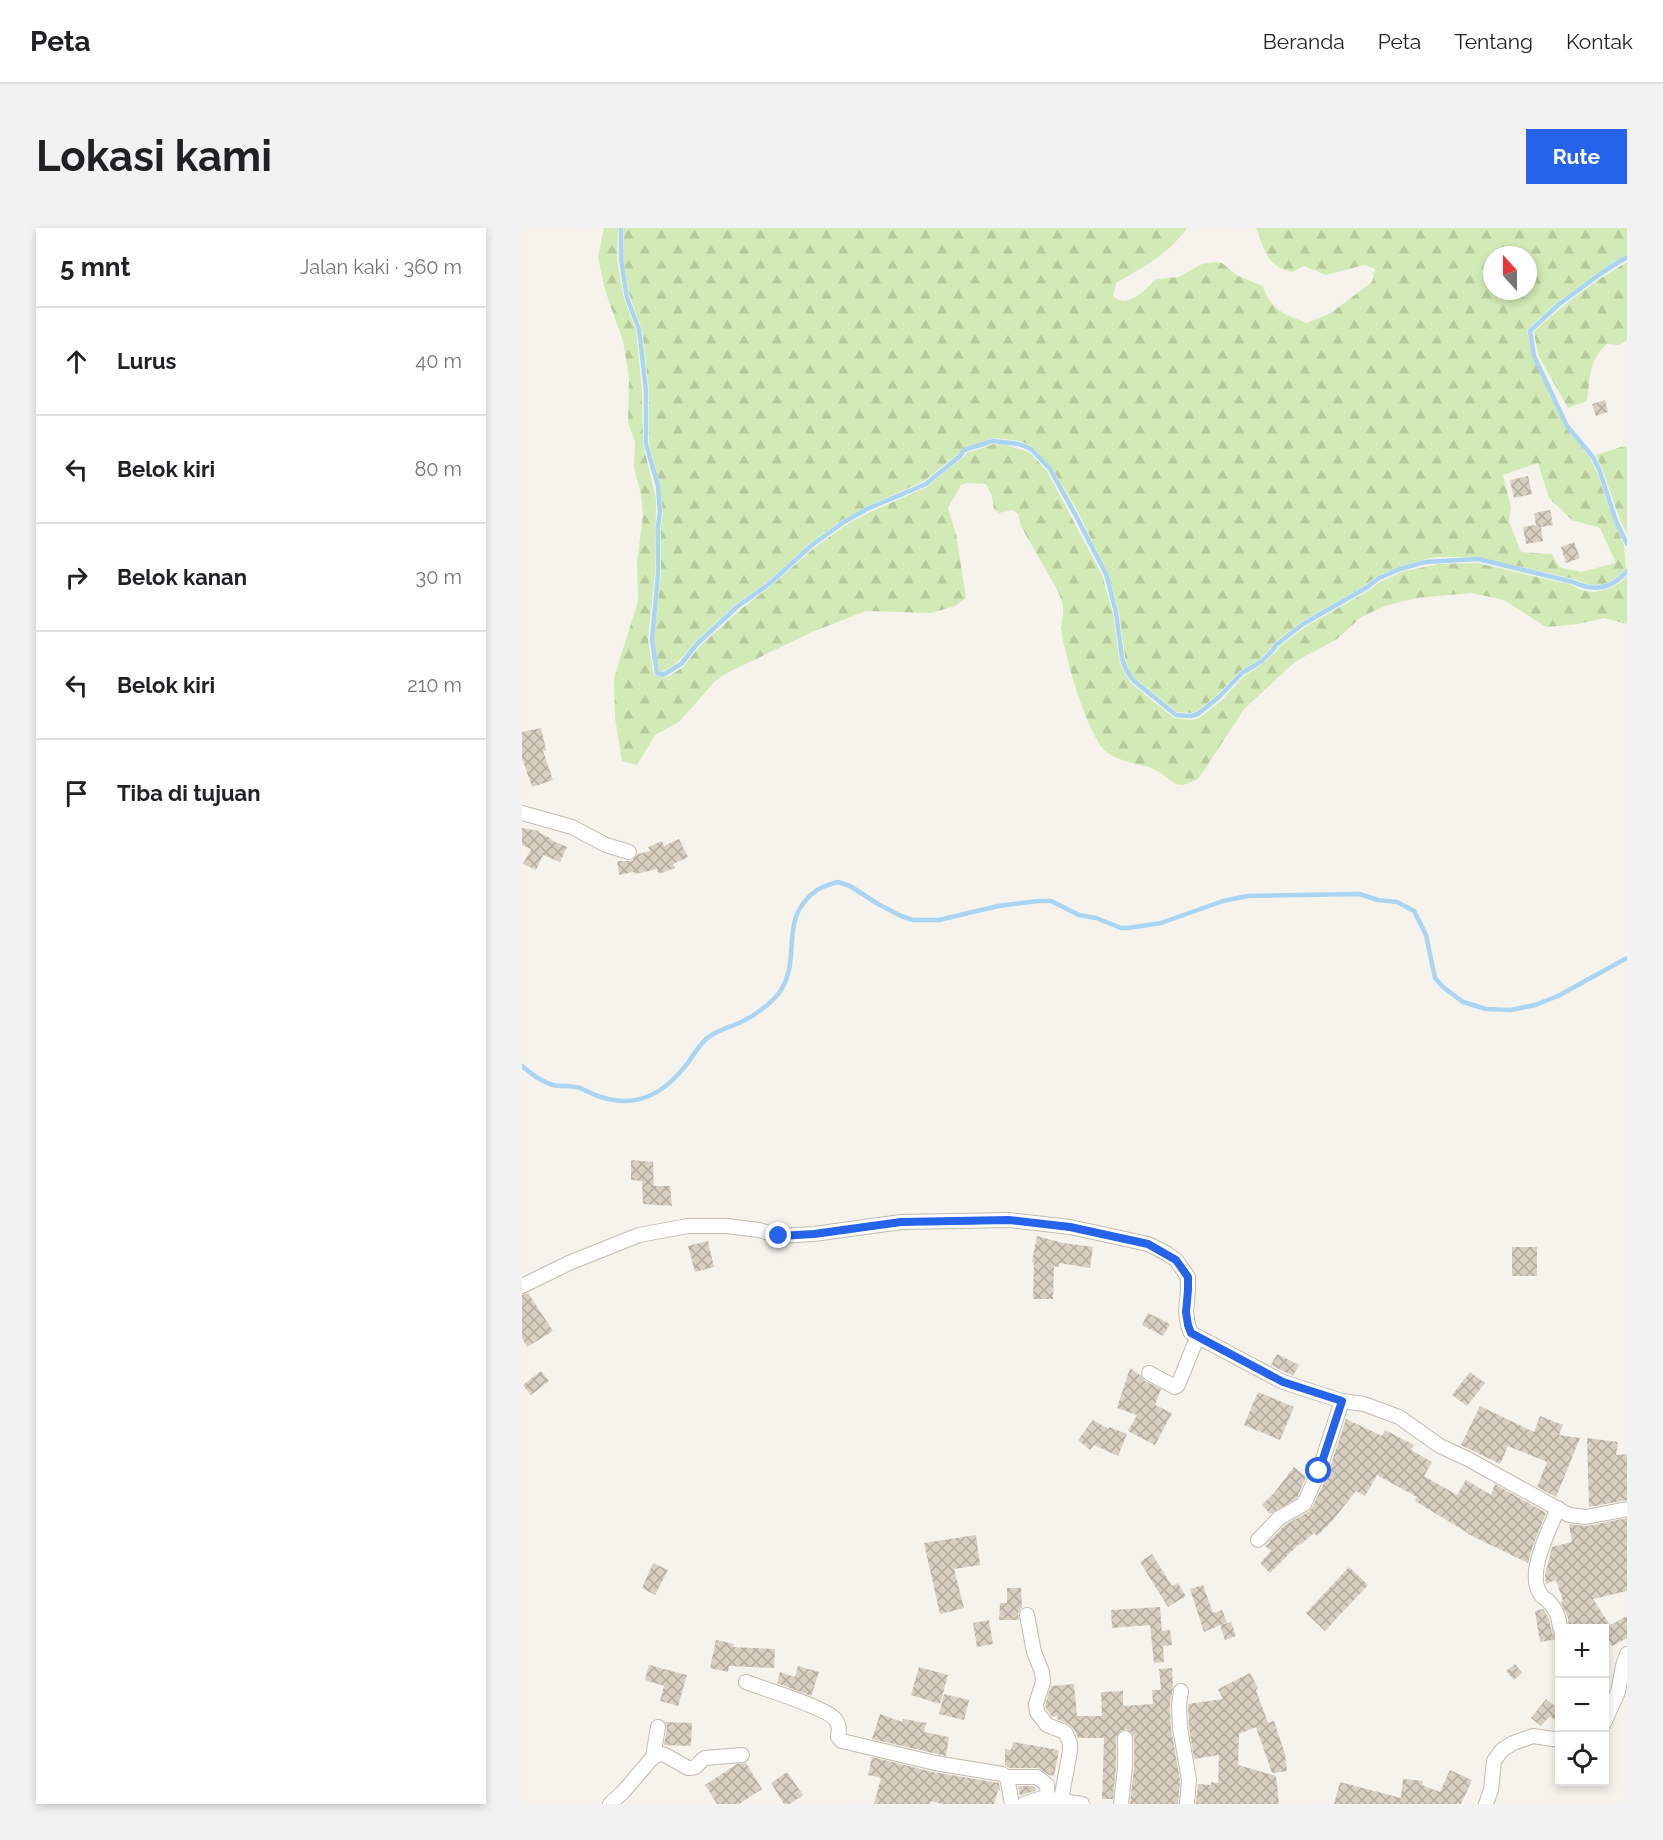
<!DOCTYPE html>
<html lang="id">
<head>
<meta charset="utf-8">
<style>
  :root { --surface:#fff; --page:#f2f2f2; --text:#202124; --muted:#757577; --line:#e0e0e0; --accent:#2563eb }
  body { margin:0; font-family:Raleway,sans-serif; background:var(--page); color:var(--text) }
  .controls { position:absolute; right:18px; bottom:18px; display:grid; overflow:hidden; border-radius:0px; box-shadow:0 3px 9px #0003 }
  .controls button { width:54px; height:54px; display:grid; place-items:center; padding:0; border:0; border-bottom:2px solid var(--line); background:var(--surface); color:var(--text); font:30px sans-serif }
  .compass { position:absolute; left:961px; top:18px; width:54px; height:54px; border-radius:50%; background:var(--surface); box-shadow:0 3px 9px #0003; rotate:339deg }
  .stop { position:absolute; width:18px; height:18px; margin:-14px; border:4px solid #2563eb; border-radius:50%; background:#fff }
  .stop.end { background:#2563eb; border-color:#fff; box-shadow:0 2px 6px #0008 }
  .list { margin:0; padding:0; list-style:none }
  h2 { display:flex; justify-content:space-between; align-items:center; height:78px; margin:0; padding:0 24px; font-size:26px }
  h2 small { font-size:20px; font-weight:400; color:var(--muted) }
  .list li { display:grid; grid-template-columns:39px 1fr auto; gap:18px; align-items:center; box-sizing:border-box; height:108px; padding:0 24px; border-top:2px solid var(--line) }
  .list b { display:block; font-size:22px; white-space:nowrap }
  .list em { font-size:20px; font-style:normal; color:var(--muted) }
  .icon { flex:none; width:33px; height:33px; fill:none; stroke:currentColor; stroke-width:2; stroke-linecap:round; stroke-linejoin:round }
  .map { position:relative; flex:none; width:1105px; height:1576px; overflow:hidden; border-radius:0px }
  header { display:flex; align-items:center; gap:36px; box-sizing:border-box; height:84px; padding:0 30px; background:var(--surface); border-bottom:2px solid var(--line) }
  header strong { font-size:28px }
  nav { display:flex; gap:33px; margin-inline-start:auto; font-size:21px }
  .intro { display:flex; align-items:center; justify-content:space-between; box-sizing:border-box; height:144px; padding:0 36px }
  h1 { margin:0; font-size:42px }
  .button { padding:15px 27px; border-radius:0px; background:var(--accent); color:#fff; font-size:21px; font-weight:700 }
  main { display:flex; gap:36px; padding:0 36px }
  aside { flex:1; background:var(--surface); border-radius:0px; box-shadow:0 3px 9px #0003 }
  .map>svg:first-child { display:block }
</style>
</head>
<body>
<header>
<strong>Peta</strong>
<nav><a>Beranda</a><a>Peta</a><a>Tentang</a><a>Kontak</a></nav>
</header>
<div class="intro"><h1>Lokasi kami</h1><a class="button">Rute</a></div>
<main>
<aside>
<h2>5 mnt<small>Jalan kaki · 360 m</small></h2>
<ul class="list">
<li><svg class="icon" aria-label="ahead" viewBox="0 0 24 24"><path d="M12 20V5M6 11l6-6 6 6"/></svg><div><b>Lurus</b></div><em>40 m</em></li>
<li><svg class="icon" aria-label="left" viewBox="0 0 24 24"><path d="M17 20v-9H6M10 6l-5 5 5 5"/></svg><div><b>Belok kiri</b></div><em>80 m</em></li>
<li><svg class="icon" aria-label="right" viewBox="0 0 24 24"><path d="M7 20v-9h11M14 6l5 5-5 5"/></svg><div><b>Belok kanan</b></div><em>30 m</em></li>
<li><svg class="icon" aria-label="left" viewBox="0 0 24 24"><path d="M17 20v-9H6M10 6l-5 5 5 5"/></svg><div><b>Belok kiri</b></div><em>210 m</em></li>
<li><svg class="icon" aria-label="arrive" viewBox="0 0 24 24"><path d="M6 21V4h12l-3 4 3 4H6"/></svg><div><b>Tiba di tujuan</b></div></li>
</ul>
</aside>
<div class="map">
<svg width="1105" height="1576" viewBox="0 0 1105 1576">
  <defs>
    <pattern id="forest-firs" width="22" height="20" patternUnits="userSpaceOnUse" patternTransform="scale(1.5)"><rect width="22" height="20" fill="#d2eab5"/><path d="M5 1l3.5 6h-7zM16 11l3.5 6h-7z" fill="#b6ca9c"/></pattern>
    <pattern id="building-cross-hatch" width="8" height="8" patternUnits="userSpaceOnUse" patternTransform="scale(1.5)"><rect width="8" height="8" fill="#d8cfc1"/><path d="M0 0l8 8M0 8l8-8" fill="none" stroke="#b1aa9e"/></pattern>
  </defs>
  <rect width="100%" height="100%" fill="#f6f3ec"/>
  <!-- forest -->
  <g fill="url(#forest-firs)" fill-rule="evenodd">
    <path d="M82,0H96L95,31L102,71L114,102L120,163L121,216L134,271L133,346L126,412L132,447L141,450L149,447L161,439L177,419L219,381L248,359L292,320L324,297L346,285L405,259L440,230L445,225L472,216L484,217L507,224L525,243L580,347L591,385L597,430L601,443L609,455L652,490L669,492L677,490L700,472L722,448L742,435L753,425L757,419L783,399L846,363L858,354L879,344L917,336L955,335L1050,357C1054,359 1059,363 1064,363C1077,366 1096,359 1105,348V396L1082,390L1056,396L1024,399L982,372L950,365L894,370L866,377L839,389L815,411L773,434L722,481L677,550C649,567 651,548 629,540C615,535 598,534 586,525C566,511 544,431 540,406C538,397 542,388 541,379C541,374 538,370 537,365L499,298L496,286L491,282L477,285L472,281L470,268L464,256L445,255L439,257L426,280L434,306L444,370L433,378L409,385L344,383L290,404L205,445L194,452L157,494L133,507L115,537L100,533L93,490L92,450L116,373L115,334L121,287L119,266L112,239L113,213L106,195L107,150L101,113L83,62L76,29Z"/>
    <path d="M102,0H665C646,27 621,39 594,55L591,68C606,82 624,61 634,51L657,49L680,36L694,34L700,35L716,48L741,58C748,82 764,87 785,95L809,85L850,54L853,41L842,37L804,47L782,38L770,44C743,37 744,23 734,0H1105V26L1080,42L1034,75L1005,102L1010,128L1043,199L1068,230L1074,242L1092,294L1102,317L1104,340C1089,358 1073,362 1052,351L956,329H916L903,331L877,339L855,348L842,358L779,394L752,415L748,421L738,431L718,443L695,467L674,484L669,485L655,484L613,450L606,441L603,429L597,384L586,345L556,284L530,240L511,219L498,213L471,210L441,220L436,226L402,253L344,279L320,292L288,315L244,355L214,376L173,414L156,434L140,444L137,443L132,412L139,346V298L141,284L138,258L127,215V163L120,101L108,69L101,31ZM970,27H1006V63H970ZM1016,235L1027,270L1050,292L1078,300L1094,335L1059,344L1037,339L1030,326L999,324L987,294L989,279L981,247Z"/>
    <path d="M1105,34V112L1097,117L1085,116C1067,131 1068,151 1065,173L1046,180L1016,127L1012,104C1040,77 1071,54 1105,34Z"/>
    <path d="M1102,218L1105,219V306L1098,292L1080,240L1074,227Z"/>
  </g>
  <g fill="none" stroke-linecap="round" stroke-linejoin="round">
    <!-- stream -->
    <g stroke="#a9d4f2" stroke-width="4.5">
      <path d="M99,0V31L105,70L117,101L124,163V216L136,258L138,284L136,298V346L130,412L135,445L141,447L159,436L175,416L216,378L246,357L290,317L322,294L345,281L404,256L438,228L442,222L471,213L497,216L509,221L528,241L553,286L584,346L594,384L600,430L604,442L611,452L654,487L669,488L676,486L697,469L720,445L740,433L750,423L754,417L781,396L844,360L857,350L878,341L903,334L956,331L1051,354C1072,364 1090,361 1105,343"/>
      <path d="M1105,29L1081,44L1036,77L1008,103L1012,128L1045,198L1071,229L1077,241L1094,293L1105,316"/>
      <path d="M0,838C8,845 20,854 31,857C40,859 49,857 58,860C65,863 72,867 79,869C116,881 143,865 165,836C172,827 178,814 188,808C197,802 208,799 217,795C230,789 248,777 257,765C282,730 254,691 295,662C301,658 310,656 316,654L328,658L356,676L379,688L391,692H417L476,678L516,673H529L557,687L574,690L599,700H606L639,695L701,673L726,668L837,666L856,672L875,674L892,683L904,707L913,750L921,759L941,774L964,781L989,782L1013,777L1036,768L1105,730"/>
    </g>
  </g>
  <!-- building -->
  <g fill="url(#building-cross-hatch)">
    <path d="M1083,172L1086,184L1074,188L1070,176Z"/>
    <path d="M1006,248L1010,266L992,270L988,252Z"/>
    <path d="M1028,282L1031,297L1019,299L1021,313L1004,316L1001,299L1014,297L1012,285Z"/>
    <path d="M1052,314L1058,330L1044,335L1039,319Z"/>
    <path d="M19,500L24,522L21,523L31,552L10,559L0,530V504Z"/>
    <path d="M0,600L17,603L16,604L30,611L29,612L45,619L38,634L21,627L14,642L1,636L9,621L0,617Z"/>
    <path d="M157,611L166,629L151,636L153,640L137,646L135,641L113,646L112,644L97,647L95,633H110L116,626L128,623L126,619L140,613L142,618Z"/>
    <path d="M109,932L131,934L132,958H148L150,978L121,976L120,953L109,952Z"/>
    <path d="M515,1008L541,1015L571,1019L568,1040L537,1035V1039L532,1038L531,1071H511L512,1034H510Z"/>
    <path d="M186,1013L192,1039L173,1044L166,1018Z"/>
    <rect x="990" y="1019" width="25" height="29"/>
    <path d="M6,1065L31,1103L5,1119L0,1110V1067Z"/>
    <path d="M626,1085L648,1096L641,1108L620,1097Z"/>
    <path d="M755,1126L777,1137L771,1148L749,1137Z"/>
    <path d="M608,1140L618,1147L623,1153L639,1161L633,1177L650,1185L633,1217L606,1203L615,1187L595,1180Z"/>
    <path d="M19,1143L27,1153L9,1167L1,1157Z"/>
    <path d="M948,1144L963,1155L945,1178L930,1167Z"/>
    <path d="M736,1164L772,1179L758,1212L722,1197Z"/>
    <path d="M958,1178L1012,1204L1018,1188L1041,1197L1037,1207L1058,1210L1034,1269L1015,1259L1025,1234L986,1218L978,1236L939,1217Z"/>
    <path d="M824,1191L860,1208L863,1202L892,1217L889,1222L910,1234L902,1248L935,1267L944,1252L969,1267L973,1256L1024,1285L1010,1320L1006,1335L946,1306V1305L893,1273L895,1269L855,1247L843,1268L834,1263L811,1292L795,1308L792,1305L778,1317L777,1316L748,1345L738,1335L749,1323L743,1318L763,1297L786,1284L790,1280L806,1246Z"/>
    <path d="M571,1192L587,1201V1199L605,1206L596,1228L572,1217L568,1222L556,1212Z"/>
    <path d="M1065,1210L1096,1214L1094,1227L1105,1226V1272L1067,1279Z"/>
    <path d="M772,1239L784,1249L775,1270L748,1286L740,1277L752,1265Z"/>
    <path d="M1105,1290V1363L1071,1371L1088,1397L1105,1388V1410L1090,1418L1083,1404V1401H1047L1046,1390L1039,1374L1041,1373L1034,1352L1024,1356L1023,1347L1030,1319L1050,1314L1047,1296L1065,1298Z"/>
    <path d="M454,1307L458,1337L432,1341L442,1380L418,1386L402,1315Z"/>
    <path d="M630,1326L650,1358L656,1355L664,1368L646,1379L618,1334Z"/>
    <path d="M131,1335L146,1342L133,1367L120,1360Z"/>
    <path d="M827,1339L846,1357L803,1403L784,1385Z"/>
    <path d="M681,1357L691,1385L700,1382L705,1394L682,1404L668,1361Z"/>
    <path d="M485,1360H499L500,1379L496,1385L497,1392H477L478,1375H485Z"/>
    <path d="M638,1379L640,1403L648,1402L650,1417L641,1418L642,1434L632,1435L628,1397L590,1400L589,1382Z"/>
    <path d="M1021,1381L1027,1391L1030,1405L1036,1409V1411L1018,1414L1013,1383Z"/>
    <path d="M467,1392L471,1416L455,1419L451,1395Z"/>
    <path d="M709,1394L714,1408L703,1412L698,1397Z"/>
    <path d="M194,1412L212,1416L211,1419L253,1421L252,1440L207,1438L206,1444L188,1440Z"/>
    <path d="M993,1436L1000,1445L992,1452L984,1443Z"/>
    <path d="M127,1437L165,1447L156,1478L138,1473L142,1458L123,1452Z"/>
    <path d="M276,1438L297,1444L289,1468L255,1455L258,1444L273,1449Z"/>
    <path d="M397,1439L426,1447L418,1476L389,1467Z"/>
    <path d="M650,1440L651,1459L648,1476L649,1500L658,1552L656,1576H608L612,1540V1510L610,1505L604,1501L598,1503L594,1509V1539L591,1571H580L582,1510H556L551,1500L547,1496L535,1491V1488L530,1489L524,1480L523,1477L529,1458L552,1456L555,1488H580L579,1464L601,1463V1478L631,1476L630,1462H639L637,1441Z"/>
    <path d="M728,1445L736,1460L734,1462L746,1495L752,1493L763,1526L765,1543L750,1545L734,1499L717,1506L716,1537L754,1548L757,1576H674L676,1556L689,1557V1554L696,1555L697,1527L672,1531L667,1499L666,1476L701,1471L696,1461Z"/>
    <path d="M422,1466L447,1472L442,1492L417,1486Z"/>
    <path d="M1024,1471L1038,1482V1497L1028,1488L1019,1498L1009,1490Z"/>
    <path d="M358,1486L380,1494L381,1491L404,1495L402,1504L427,1509L424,1528L350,1511Z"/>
    <path d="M143,1494L170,1495L169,1518L142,1517L145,1500Z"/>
    <path d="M491,1514L537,1522L532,1548L527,1547L516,1540H488L483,1538V1521L489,1522Z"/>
    <path d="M350,1529L411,1544L477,1555L478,1562H476L472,1576H420L409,1573L408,1576H352L359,1550L346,1547Z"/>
    <path d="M224,1535L240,1561L217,1576H195L183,1557L215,1536Z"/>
    <path d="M928,1542L950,1552L939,1576H812L818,1554L879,1570L881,1551L901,1553L900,1557L918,1564Z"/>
    <path d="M265,1544L281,1567L268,1576H262L249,1555Z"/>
    <path d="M496,1558H512L514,1560L513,1563L499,1567H498Z"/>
  </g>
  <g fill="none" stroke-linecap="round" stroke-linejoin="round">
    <defs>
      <g id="street">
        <path d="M0,585L50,599L84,617L107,624"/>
        <path d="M0,1058L47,1035L117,1007L166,998H205L237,1002L257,1008L292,1006L379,994L487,992L548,999L626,1016L644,1025L654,1032L666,1049V1062L664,1084L666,1097L669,1105L761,1154L820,1173L842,1176L877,1189L918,1218L946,1231L1047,1287L1064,1289L1105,1281"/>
        <path d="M627,1145L653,1159L656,1157L675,1110"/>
        <path d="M1036,1280C1028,1301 1004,1345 1018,1365C1019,1368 1022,1370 1025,1372C1034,1381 1037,1388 1038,1400"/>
        <path d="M736,1312L757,1290L782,1276L797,1243L820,1173"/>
        <path d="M505,1387L512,1424L520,1444L521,1454L514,1476L515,1484L525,1497L543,1504L548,1515V1523L539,1572"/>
        <path d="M224,1454C242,1461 303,1479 313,1491C318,1497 317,1503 316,1509L320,1513L413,1535L480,1546L485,1549L490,1576"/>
        <path d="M659,1463L657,1477L658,1500L667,1552L665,1576"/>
        <path d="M1082,1495L1096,1464L1101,1438L1105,1426"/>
        <path d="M131,1529L139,1526L143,1527L166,1540C176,1541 176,1534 183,1530L220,1527"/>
        <path d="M485,1549H515L525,1557L526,1571"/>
        <path d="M88,1576L102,1563L131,1529L136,1499"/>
        <path d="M502,1576L520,1570L560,1576"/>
        <path d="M599,1576L603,1539V1510"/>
        <path d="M964,1576L969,1562L972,1533L980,1522L991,1515L1011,1508L1038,1512"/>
      </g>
    </defs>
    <!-- street casing -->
    <use href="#street" stroke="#c2bbae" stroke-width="16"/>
    <!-- street -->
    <use href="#street" stroke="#fff" stroke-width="14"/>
  </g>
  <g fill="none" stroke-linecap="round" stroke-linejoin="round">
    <!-- route -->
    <path stroke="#2563eb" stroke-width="8" d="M257,1008L292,1006L379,994L487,992L548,999L626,1016L654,1032L666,1049V1062L664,1084L666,1097L669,1105L761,1154L820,1173L797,1243"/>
  </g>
</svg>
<div class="controls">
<button>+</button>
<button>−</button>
<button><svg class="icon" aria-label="locate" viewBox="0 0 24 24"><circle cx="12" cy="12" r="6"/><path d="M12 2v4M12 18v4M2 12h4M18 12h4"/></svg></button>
</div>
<svg class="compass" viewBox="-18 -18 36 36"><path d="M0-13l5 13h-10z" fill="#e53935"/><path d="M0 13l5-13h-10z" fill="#757577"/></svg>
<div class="stop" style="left:797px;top:1243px"></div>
<div class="stop end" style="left:257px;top:1008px"></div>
</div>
</main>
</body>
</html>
